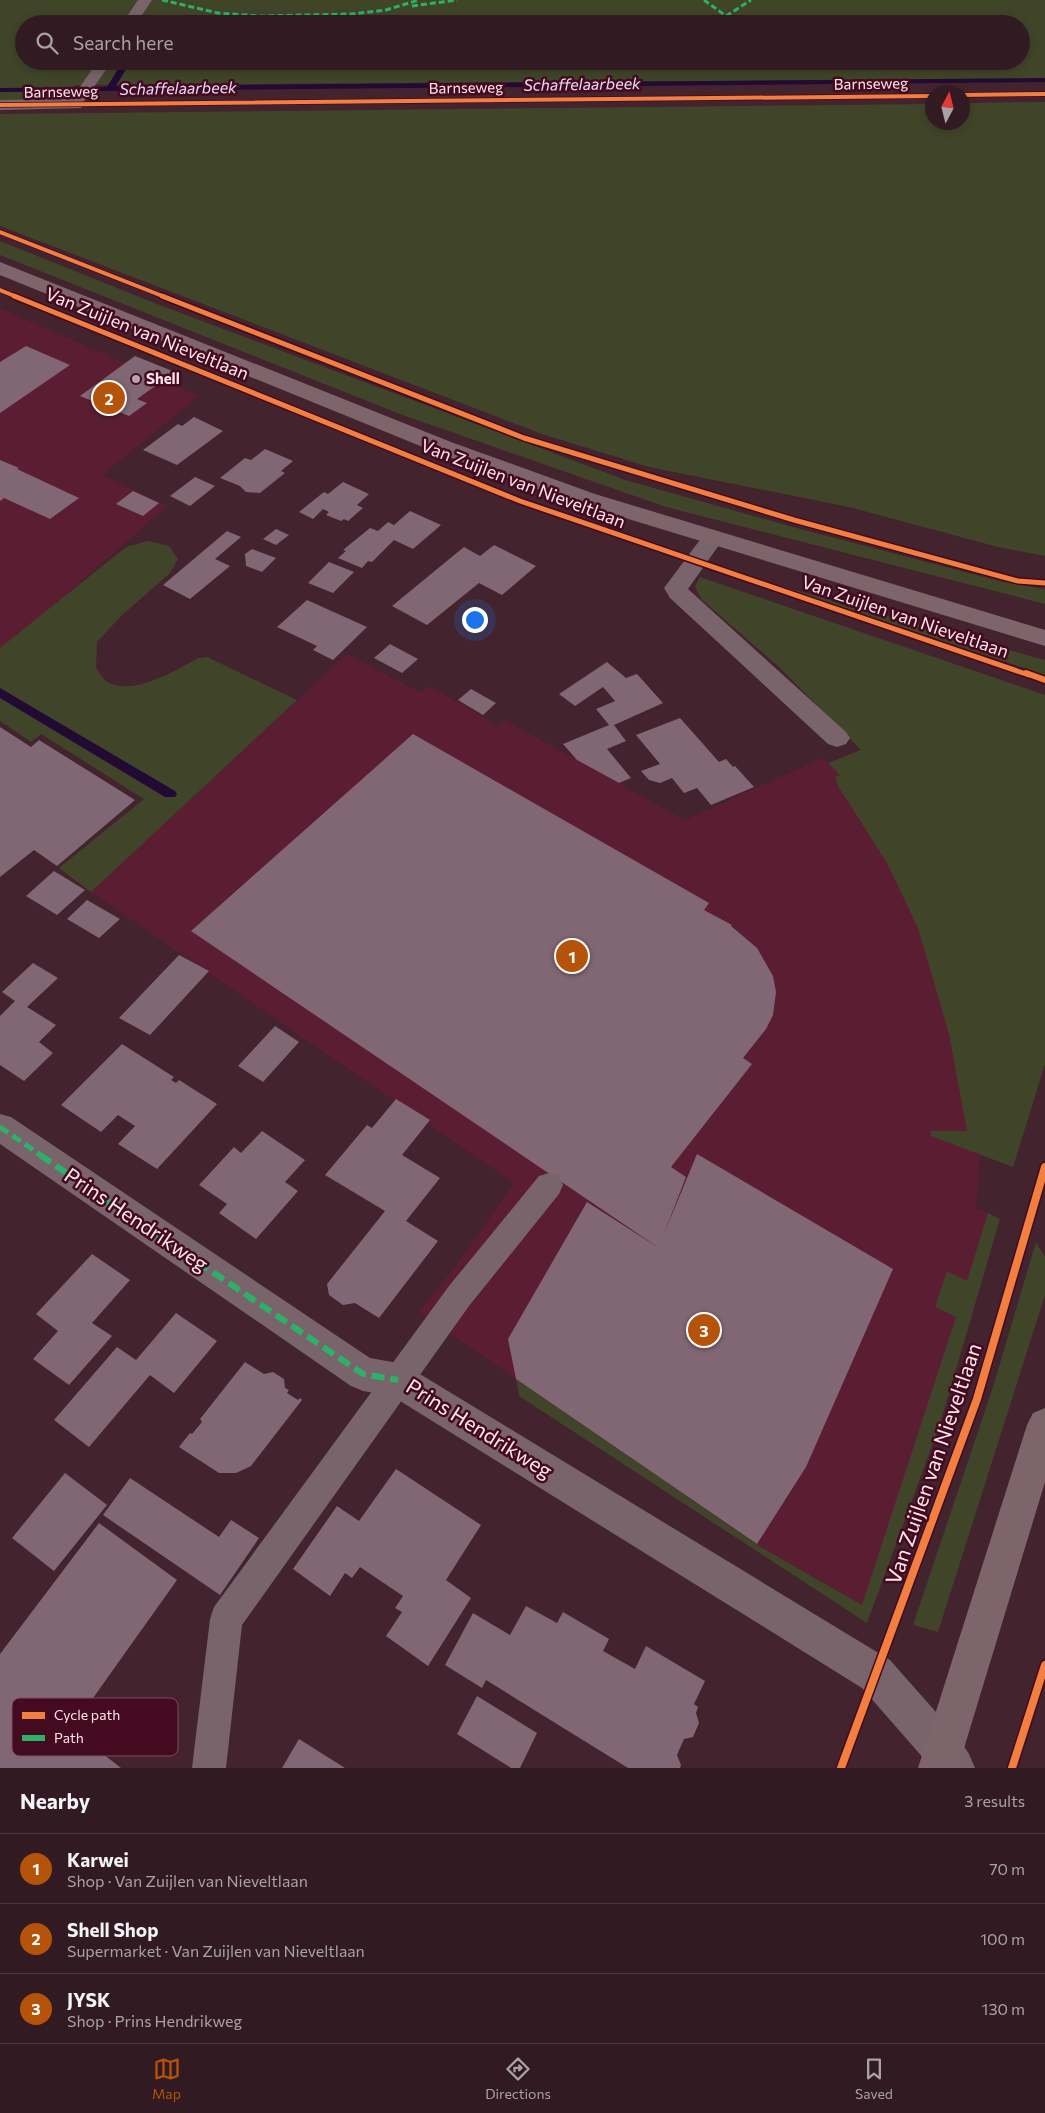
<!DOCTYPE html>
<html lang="en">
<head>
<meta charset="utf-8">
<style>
  :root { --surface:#321a22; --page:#3a232a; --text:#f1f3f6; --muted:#a8a1a5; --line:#4d3840; --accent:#b45309 }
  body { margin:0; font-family:Commissioner,sans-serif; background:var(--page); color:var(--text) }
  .compass { position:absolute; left:925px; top:85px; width:45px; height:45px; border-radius:50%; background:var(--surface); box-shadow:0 2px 8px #0003; rotate:7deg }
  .you { position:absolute; left:474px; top:619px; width:18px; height:18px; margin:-12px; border:4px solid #fff; border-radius:50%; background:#1a73e8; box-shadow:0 0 0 8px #1a73e833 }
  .badge { display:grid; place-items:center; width:32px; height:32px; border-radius:50%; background:var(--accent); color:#fff; font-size:16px; font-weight:700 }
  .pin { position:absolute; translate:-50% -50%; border:2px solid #fff; box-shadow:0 1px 5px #0006 }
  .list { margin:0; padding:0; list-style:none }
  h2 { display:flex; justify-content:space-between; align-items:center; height:65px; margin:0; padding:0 20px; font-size:21px }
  h2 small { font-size:16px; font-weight:400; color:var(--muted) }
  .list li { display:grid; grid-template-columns:32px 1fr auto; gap:15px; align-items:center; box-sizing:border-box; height:70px; padding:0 20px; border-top:1px solid var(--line) }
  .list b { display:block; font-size:19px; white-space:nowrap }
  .list p { margin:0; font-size:16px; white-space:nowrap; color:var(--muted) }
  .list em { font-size:16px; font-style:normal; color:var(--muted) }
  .icon { flex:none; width:28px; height:28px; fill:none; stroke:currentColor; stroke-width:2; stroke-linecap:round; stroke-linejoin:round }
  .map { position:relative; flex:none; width:1045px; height:1768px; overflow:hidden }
  .search { position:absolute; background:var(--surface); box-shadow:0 2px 8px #0003; left:15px; right:15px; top:15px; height:55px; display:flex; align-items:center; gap:12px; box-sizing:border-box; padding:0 18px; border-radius:28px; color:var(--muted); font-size:19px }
  .sheet { height:275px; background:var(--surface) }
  nav { display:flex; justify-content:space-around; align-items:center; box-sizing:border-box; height:70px; border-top:1px solid var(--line); background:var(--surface); font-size:14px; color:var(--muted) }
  nav a { display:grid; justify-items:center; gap:2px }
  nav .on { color:var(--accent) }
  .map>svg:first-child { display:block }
</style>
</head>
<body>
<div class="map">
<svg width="1045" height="1768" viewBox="0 0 1045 1768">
  <rect width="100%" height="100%" fill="#43232e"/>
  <!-- built -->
  <g fill="#5b1d32">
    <path d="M0,308L199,396L102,475L167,506L0,653Z"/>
    <path d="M347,654L421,693L429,686L499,726L505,720L685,820L822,758L841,775L908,891L956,1034L980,1155L976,1208L995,1216L862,1605L759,1546L419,1312L461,1259L514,1183L91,892Z"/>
  </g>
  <!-- green -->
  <g fill="#404529" fill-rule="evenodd">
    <path d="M0,0H1045V79L75,85C60,107 24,100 0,100ZM24,24H1021V61H24Z"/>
    <path d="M1045,102V556L998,547L849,507L649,467L542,434L0,226V114L932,104V122H962L963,103Z"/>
    <path d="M0,241L157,304L625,480L793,527L1003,582L1045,589V604L666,507L400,414L0,255Z"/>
    <path d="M148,541L169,546L178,559L170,573L121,616L97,642L96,668C99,672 102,678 106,681C132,698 175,670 199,658L207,657L297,700L91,892L59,868L144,799L41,734L31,742L0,721V648L126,547Z"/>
    <path d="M700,577L1045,695V1064L1013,1167L931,1136V1131H967L949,1034L918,928L887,863L838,786L835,777L840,775L828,763L861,750L779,667L701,599L695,586Z"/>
    <path d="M773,584L1045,660V675Z"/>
    <path d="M988,1213L1000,1219L940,1424L867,1623L519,1396L516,1379L759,1546L862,1605L956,1317L935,1307L947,1271L967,1281Z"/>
    <path d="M1036,1242L1045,1257V1295L938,1632L913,1625L993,1387Z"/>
  </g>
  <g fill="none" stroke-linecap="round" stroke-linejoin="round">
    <!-- stream -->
    <g fill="#210a33" fill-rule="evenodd">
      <path d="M123,61H131L116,86L1045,78V82L0,92V88L107,87Z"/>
      <path d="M0,688L175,791L177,794L175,797H165L0,698Z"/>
    </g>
  </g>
  <!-- building -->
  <g fill="#816773">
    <path d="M26,346L70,365L0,413V362Z"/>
    <path d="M135,356L175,372L137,399L147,403L129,416L80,396Z"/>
    <path d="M194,417L223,431L177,465L143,450L178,424L182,426Z"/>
    <path d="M265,449L293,461L281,471L285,473L260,493L246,492L240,486L220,478L245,458L251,460Z"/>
    <path d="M0,460L19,468L17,469L79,498L50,519L4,498L0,501Z"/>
    <path d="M195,477L215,486L190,506L170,496Z"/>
    <path d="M343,482L369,494L357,505L363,508L348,521L344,519L341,521L326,515L329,512L323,509L313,519L299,512L324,492L328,494Z"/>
    <path d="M133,491L159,503L143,516L116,504Z"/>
    <path d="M410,511L441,525L413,549L394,540L372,562L368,561L362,568L338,558L346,551L343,550L370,528L378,531L388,522L394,525Z"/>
    <path d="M276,529L289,535L276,545L263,539Z"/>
    <path d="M227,531L241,537L215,559L230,566L190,599L163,585Z"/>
    <path d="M494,545L536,566L502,595L479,583L427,625L392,606L464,547L480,556Z"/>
    <path d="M252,549L276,558L262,572L246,566L245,554Z"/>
    <path d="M329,562L354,572L333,593L308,583Z"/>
    <path d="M307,600L367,627L333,660L313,650L317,646L277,627Z"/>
    <path d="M390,644L418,659L402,673L374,658Z"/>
    <path d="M607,662L626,678L637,674L663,703L614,725L626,741L607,749L631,778L619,783L577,760L563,744L609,725L596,709L615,701L603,687L575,706L559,694Z"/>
    <path d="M471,689L496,703L483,715L458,700Z"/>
    <path d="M680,718L719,762L726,759L733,767L735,766L754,787L711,805L697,788L684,793L672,778L660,783L649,780L641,771L660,764L636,735Z"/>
    <path d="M0,727L31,747L39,740L135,800L57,866L34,850L0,877Z"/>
    <path d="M413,734L709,903L704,910L732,925L731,926L757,948L773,976L776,992L773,1015L766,1029L743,1058L752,1064L671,1167L686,1177L663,1236L697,1154L893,1269L806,1467L757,1544L516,1379L508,1339L587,1202L659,1248L191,931Z"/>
    <path d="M54,871L85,890L57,915L26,896Z"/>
    <path d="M87,900L120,919L99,938L67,919Z"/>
    <path d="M179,955L209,971L150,1035L119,1018Z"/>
    <path d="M33,963L58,978L27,1007L56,1025L39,1042L53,1053L24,1081L0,1065V1016L15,1001L2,992Z"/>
    <path d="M275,1026L299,1042L263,1082L238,1066Z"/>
    <path d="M122,1044L174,1077L171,1080L176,1083L179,1080L217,1104L157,1169L118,1144L135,1126L118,1115L101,1132L61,1105Z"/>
    <path d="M396,1099L430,1120L402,1155L440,1178L406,1221L438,1241L379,1318L355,1303L343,1305L329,1295L327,1284L385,1211L325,1175L367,1125L372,1128Z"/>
    <path d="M262,1131L305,1160L285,1182L298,1191L256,1239L219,1213L227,1204L199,1185L234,1147L241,1153Z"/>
    <path d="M92,1254L130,1280L92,1323L112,1336L69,1385L33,1359L58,1331L36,1314Z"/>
    <path d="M176,1313L217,1341L174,1393L150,1375L89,1447L54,1420L117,1347L136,1360Z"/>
    <path d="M245,1362L264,1374L273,1372L284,1379L285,1388L289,1390L287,1393L298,1400L300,1398L302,1400L251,1466L236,1473H219L179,1447L190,1433L192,1434L202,1422L200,1419Z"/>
    <path d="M396,1469L481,1525L446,1580L471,1598L428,1666L386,1636L402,1612L395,1608L403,1596L360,1567L352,1578L345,1573L330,1596L293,1569L337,1506L359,1521Z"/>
    <path d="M65,1473L107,1505L54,1571L12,1538Z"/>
    <path d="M130,1478L219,1537L231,1520L259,1538L220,1595L103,1515Z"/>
    <path d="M99,1523L177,1580L71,1729L121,1768H0V1654Z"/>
    <path d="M526,1606L557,1623L563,1612L609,1639L603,1651L635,1669L646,1646L705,1681L694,1704L698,1707L696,1713L699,1723L693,1737L684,1739L677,1755L681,1765L680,1768H628L486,1680L482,1688L445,1665L473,1613L510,1635Z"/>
    <path d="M477,1696L537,1733L520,1768H511L457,1734Z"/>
    <path d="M299,1739L345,1768H282Z"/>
  </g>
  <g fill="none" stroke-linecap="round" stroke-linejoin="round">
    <!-- lane -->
    <g fill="#78646a" fill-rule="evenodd">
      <path d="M138,0H152L136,24H122Z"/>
      <path d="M98,61H112L80,107H70L68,104Z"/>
      <path d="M549,1173L559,1176L563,1185L559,1194L469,1306L242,1625L226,1768H192L210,1619L214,1607L449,1286L539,1176Z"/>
    </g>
    <!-- street -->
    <g fill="#78646a" fill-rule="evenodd">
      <path d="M75,99L81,100L83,104L81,108L0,110V100Z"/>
      <path d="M713,531L721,533L724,538L688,589L846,732L850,738L846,744L837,747L828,744L670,598L664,588L705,533Z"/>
      <path d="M0,1114L11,1117L370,1358L398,1363L410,1368L890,1660L958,1737L969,1754L975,1768H932L862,1688L392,1396L363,1391L351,1386L0,1144Z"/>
    </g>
    <!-- secondary -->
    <g fill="#7e646b" fill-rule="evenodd">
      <path d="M0,262L451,442L595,494L1045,630V646L579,504L435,452L0,275Z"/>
      <path d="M1045,1408V1482L958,1768H918L1027,1425L1033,1413Z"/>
    </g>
    <!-- quiet-far2 -->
    <g stroke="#2db169" stroke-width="3" stroke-dasharray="6 3" stroke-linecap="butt">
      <path d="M162,0L218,13L260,16L352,14L386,10L419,0"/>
      <path d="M704,0L726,16L727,24"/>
      <path d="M412,6L457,0"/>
      <path d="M726,16L751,0"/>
    </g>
    <!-- quiet-far1 -->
    <path stroke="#2db169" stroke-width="5" stroke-dasharray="10 5" stroke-linecap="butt" d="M0,1127L42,1156"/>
    <!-- quiet -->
    <path stroke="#2db169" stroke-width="6" stroke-dasharray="13 6" stroke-linecap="butt" d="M40,1155L363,1374L398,1380"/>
    <defs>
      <g id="cycleway-far3">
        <path d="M962,95L1045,94"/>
        <path d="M0,105L932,96"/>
        <path d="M0,232L165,297"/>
        <path d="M0,290L17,297"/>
      </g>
      <g id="cycleway-far2">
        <path d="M14,296L520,501L1029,675"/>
        <path d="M162,296L524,438L794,520L1018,581L1045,583"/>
      </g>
      <path id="cycleway-far1" d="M1026,673L1045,680"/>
      <g id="cycleway">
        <path d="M841,1768L977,1399L1045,1167"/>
        <path d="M1012,1768L1045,1665"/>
      </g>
    </defs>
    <!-- cycleway-far3 casing -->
    <use href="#cycleway-far3" stroke="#440a20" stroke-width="5.5"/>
    <!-- cycleway-far2 casing -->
    <use href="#cycleway-far2" stroke="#440a20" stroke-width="8"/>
    <!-- cycleway-far1 casing -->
    <use href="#cycleway-far1" stroke="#440a20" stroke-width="9"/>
    <!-- cycleway casing -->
    <use href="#cycleway" stroke="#440a20" stroke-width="11"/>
    <!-- cycleway-far3 -->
    <use href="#cycleway-far3" stroke="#f27e40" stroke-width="4"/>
    <!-- cycleway-far2 -->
    <use href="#cycleway-far2" stroke="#f27e40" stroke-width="5"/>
    <!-- cycleway-far1 -->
    <use href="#cycleway-far1" stroke="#f27e40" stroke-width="6"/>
    <!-- cycleway -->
    <use href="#cycleway" stroke="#f27e40" stroke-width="8"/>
  </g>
  <!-- markers -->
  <circle fill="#bda2a9" stroke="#440a20" stroke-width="2" cx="136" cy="379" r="5"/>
  <g text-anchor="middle" stroke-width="5" stroke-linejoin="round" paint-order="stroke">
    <!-- far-street labels -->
    <g font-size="15" fill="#fee6eb" stroke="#440a20">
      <text transform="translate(871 84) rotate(-1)" y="5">Barnseweg</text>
      <text transform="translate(466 88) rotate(-1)" y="5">Barnseweg</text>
      <text transform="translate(61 92) rotate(-1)" y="5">Barnseweg</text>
    </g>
    <!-- far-poi labels -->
    <g font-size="15" font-weight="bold" fill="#fee6eb" stroke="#440a20" text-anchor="start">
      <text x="146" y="384">Shell</text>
    </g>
    <!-- far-water labels -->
    <g font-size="16" font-style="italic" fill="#e8dcfc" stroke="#440a20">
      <text transform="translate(582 84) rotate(-1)" y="6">Schaffelaarbeek</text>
      <text transform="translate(178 88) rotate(-1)" y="6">Schaffelaarbeek</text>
    </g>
    <!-- street labels -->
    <g font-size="18" fill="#fee6eb" stroke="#440a20">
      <text transform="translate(147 334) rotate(22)" y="6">Van Zuijlen van Nieveltlaan</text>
      <text transform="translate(523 484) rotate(21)" y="6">Van Zuijlen van Nieveltlaan</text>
      <text transform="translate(905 617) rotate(19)" y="6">Van Zuijlen van Nieveltlaan</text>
    </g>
    <!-- near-street labels -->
    <g font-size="21" fill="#fee6eb" stroke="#440a20">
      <text transform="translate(136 1220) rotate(34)" y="7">Prins Hendrikweg</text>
      <text transform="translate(479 1429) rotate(32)" y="7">Prins Hendrikweg</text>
      <text transform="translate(934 1464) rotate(-71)" y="7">Van Zuijlen van Nieveltlaan</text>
    </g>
  </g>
  <!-- legend -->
  <rect x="12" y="1698" width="166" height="58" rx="8" fill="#440a20" stroke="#7c4c5d" stroke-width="1"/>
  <rect x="22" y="1712" width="23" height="7" fill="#f27e40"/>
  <rect x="22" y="1735" width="23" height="6" fill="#2db169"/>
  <g font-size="14" fill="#fee6eb">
    <text x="54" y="1720">Cycle path</text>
    <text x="54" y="1743">Path</text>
  </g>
</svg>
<svg class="compass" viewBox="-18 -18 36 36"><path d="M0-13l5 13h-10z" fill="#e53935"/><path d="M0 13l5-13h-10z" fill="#a8a1a5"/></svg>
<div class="you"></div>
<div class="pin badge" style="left:572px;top:956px">1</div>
<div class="pin badge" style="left:109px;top:398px">2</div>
<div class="pin badge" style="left:704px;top:1330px">3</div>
<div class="search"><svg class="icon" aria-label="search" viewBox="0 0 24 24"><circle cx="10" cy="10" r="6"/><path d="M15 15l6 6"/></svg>Search here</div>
</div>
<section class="sheet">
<h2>Nearby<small>3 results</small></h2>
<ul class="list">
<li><span class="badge">1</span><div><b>Karwei</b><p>Shop · Van Zuijlen van Nieveltlaan</p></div><em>70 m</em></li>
<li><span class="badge">2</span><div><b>Shell Shop</b><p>Supermarket · Van Zuijlen van Nieveltlaan</p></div><em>100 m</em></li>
<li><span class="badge">3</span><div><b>JYSK</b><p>Shop · Prins Hendrikweg</p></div><em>130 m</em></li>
</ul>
</section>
<nav>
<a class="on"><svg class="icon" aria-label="map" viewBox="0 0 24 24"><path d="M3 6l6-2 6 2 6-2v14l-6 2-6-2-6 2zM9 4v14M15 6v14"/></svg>Map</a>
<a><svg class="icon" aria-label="directions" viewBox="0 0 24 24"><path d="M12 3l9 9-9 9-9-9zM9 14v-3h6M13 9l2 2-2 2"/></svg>Directions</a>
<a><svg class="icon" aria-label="saved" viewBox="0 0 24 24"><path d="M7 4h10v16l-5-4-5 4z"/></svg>Saved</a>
</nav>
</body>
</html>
